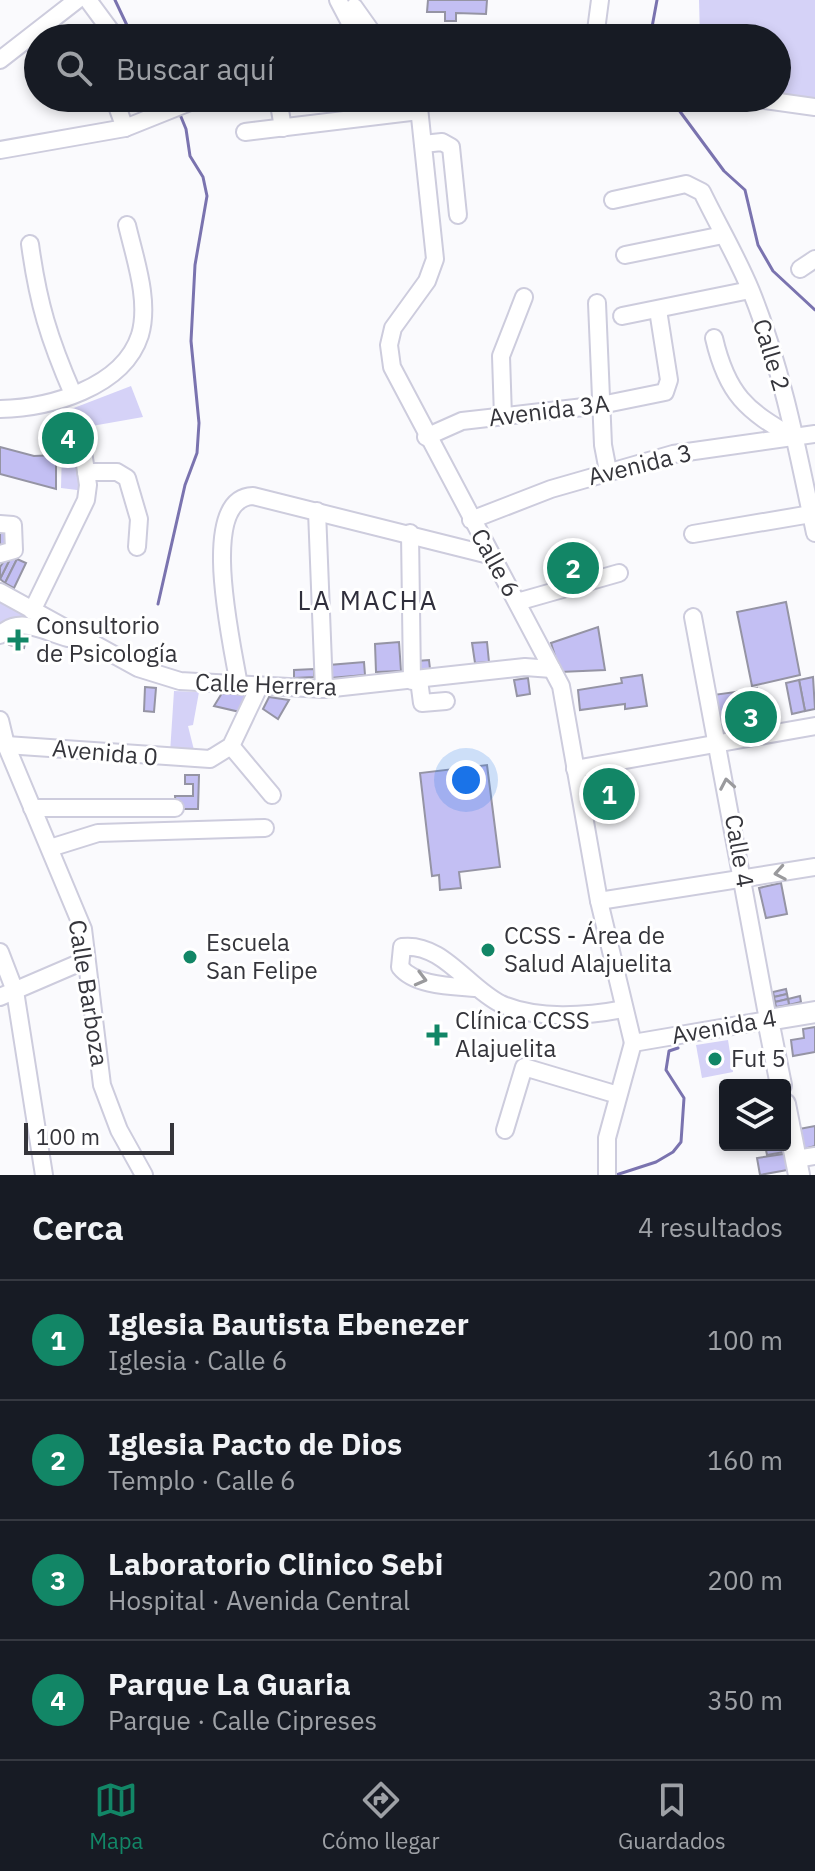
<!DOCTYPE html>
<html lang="es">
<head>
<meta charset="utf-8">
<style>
  :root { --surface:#171b24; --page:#20242c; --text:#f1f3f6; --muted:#9ea1a6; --line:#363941; --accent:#128666 }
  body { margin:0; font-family:"IBM Plex Sans",sans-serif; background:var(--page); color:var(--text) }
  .controls { position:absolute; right:24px; bottom:24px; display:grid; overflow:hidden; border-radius:8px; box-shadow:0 4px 12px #0003 }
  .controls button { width:72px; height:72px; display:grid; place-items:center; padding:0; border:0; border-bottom:2px solid var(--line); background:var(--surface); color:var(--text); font:40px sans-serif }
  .scale { position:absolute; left:24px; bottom:20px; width:150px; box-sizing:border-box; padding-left:8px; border:4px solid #35353b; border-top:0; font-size:22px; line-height:28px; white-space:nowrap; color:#35353b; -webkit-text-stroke:6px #fff; paint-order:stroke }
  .you { position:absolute; left:466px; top:780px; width:28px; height:28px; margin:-20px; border:6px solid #fff; border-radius:50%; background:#1a73e8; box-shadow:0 0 0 12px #1a73e833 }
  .badge { display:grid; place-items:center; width:52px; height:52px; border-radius:50%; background:var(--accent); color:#fff; font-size:26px; font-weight:700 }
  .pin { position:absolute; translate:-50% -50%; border:4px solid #fff; box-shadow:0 2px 8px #0006 }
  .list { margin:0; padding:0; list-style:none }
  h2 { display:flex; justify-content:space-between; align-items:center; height:104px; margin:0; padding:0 32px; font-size:34px }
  h2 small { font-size:26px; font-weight:400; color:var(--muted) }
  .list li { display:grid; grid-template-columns:52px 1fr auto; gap:24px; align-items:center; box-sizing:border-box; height:120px; padding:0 32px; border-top:2px solid var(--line) }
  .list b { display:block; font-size:30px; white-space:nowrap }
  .list p { margin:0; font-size:26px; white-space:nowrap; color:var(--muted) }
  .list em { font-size:26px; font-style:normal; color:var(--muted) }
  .icon { flex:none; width:44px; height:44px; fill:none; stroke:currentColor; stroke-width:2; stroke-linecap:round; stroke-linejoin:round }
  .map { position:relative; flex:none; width:815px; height:1175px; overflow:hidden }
  .search { position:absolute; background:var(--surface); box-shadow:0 4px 12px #0003; left:24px; right:24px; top:24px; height:88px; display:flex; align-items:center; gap:20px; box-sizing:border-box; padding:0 28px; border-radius:44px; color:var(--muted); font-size:30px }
  .sheet { height:584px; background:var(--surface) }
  nav { display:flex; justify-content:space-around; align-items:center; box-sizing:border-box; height:112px; border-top:2px solid var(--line); background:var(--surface); font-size:22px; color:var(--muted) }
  nav a { display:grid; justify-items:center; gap:4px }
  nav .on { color:var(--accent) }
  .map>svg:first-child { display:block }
</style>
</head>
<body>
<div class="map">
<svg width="815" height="1175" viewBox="0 0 815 1175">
  <rect width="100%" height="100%" fill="#fafafd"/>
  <!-- green -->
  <g fill="#d5d2f7">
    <path d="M699,0H815V103L777,97V38H700Z"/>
    <path d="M131,386L143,417L75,429L85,491L61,488L62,447L53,416Z"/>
    <path d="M0,601L74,638L0,630Z"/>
    <path d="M174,691L199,692L193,725L188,726L195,754L170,753Z"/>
    <path d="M728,1040L733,1072L702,1078L696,1045Z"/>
  </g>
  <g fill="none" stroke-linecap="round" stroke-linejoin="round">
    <!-- stream -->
    <g stroke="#7a73af" stroke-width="3">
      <path d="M115,0L133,38"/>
      <path d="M650,38L657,0"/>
      <path d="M670,98L724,171L745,190L758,245L773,271L815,310"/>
      <path d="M158,604L185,485L197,453L199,423L191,341L195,265L207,196L203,177L190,156L186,129L179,112"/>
      <path d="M616,1175L656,1162L673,1152L681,1142L684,1098L666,1070L669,1051L678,1048"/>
    </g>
  </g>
  <!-- building -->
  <g fill="#c3bff3" stroke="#9594a4" stroke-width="2">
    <path d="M428,0H487L486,14L456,13V21H445V12H427Z"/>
    <path d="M0,447L34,456L56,455V489L0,474Z"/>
    <path d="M9,527L12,543L0,545V529Z"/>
    <path d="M10,559H17L5,583L0,579Z"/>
    <path d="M10,559L0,579V567L4,561Z"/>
    <path d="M17,559L26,563L14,588L5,583Z"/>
    <path d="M786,602L800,675L752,686L737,612Z"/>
    <path d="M598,627L605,670L560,672L551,643Z"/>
    <path d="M12,631L27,634L24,648L9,645Z"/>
    <path d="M399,642L401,671L376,672L375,644Z"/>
    <path d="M487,642L489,662L475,663L472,643Z"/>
    <path d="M429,660L430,669L418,670L417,661Z"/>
    <path d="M364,662L365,675L330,678L329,665Z"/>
    <path d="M314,669V677L294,678V670Z"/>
    <path d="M642,675L647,706L625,709V704L580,710L578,690L622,683L621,678Z"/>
    <path d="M813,677L815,709L805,711L799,680Z"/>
    <path d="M528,678L530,694L517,696L514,680Z"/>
    <path d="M799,680L805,711L792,714L786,683Z"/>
    <path d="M145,687L156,688L154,712L144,711Z"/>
    <path d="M757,688L763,721L741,725L735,692Z"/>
    <path d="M735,692L741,725L720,729L713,695Z"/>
    <path d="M222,693L249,695L240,712L214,706Z"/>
    <path d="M269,697L289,700L278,719L263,709Z"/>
    <path d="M487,765L500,867L459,872L461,888L440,890L439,875L432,876L420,773Z"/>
    <path d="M185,775H199L198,809H176L175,796H193V784H185Z"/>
    <path d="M623,779L628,800L595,808L589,788Z"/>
    <path d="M781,883L787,914L766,918L759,888Z"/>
    <path d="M786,989L787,994L774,997L773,992Z"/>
    <path d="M787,994L788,999L775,1002L774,997Z"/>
    <path d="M800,996L801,1002L789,1005L788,999Z"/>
    <path d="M788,999L789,1005L776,1007L775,1002Z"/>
    <path d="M815,1027V1052L793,1056L791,1040L804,1038L803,1029Z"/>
    <path d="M815,1126V1146L804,1149L799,1129Z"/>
    <path d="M765,1145H783L784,1152L767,1155Z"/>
    <path d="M790,1153L793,1169L760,1175L757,1158Z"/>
  </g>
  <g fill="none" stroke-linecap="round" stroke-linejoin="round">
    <defs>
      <g id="minor">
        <path d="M88,0L116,38"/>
        <path d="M338,0L358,38"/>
        <path d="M354,7L376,38"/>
        <path d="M595,38L600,0"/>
        <path d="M0,60L77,0"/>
        <path d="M114,98L125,128"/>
        <path d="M278,98L283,128"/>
        <path d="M418,98L435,259L427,281L393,328L389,345L392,367L561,686L599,901L633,1043"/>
        <path d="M751,98L815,107"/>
        <path d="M241,99L253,98"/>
        <path d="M245,132L419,111"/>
        <path d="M423,144L442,142L451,147L458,215"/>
        <path d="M0,150L125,128L200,98"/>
        <path d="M613,200L686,184L702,192C718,225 737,257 751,291C782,368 798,452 815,533"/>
        <path d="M30,244C38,303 49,339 73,394"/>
        <path d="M625,255L723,235"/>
        <path d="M800,269L815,259"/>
        <path d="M597,303L603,445L608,471"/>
        <path d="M622,316L750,290"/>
        <path d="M714,338C727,394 746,411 795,438"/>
        <path d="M0,409C49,408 123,388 140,335C150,301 135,259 127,225"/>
        <path d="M503,417L501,356L524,297"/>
        <path d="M426,437L462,421L601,405L665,392L669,380L658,310"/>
        <path d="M86,472H117L127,478L139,519L137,547"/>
        <path d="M317,511L324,689"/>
        <path d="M471,520L551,489L673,454L815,434"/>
        <path d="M0,524L13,525L14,550L0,554"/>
        <path d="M410,533L412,681"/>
        <path d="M693,534L811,514"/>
        <path d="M0,592L138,668L180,681L324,689L525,667L552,669"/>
        <path d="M517,602L619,573"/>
        <path d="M32,611L86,500L88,485L80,431"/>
        <path d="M0,635C19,615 45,632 68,638"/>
        <path d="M419,680L422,703L446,701"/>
        <path d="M239,686C234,651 196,498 253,496L489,555"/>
        <path d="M0,720L6,745L83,929L102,1085L119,1130L144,1175"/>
        <path d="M6,745L210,759L231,746L259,687"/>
        <path d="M231,746L272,795"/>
        <path d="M575,769L815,726"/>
        <path d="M32,808H175"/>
        <path d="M50,848L98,833L265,828"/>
        <path d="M599,901L815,867"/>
        <path d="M0,952L15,991L44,1175"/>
        <path d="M475,988C452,986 415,986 400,967L402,947C442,942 468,988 501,1004C537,1020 587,1016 624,1009"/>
        <path d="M0,997L86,960"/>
        <path d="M633,1043L768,1020L693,617"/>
        <path d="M505,1130L524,1067L618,1095"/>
        <path d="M796,1159L815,1156"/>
        <path d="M607,1175V1138L633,1043"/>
      </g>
      <g id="major">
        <path d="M781,1085L768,1020L815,1012"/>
        <path d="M785,1104L799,1175"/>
      </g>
    </defs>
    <!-- minor casing -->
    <use href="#minor" stroke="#cdccdd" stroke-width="20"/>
    <!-- major casing -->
    <use href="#major" stroke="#cdccdd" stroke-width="24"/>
    <!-- minor -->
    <use href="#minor" stroke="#fff" stroke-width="16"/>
    <!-- major -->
    <use href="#major" stroke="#fff" stroke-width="20"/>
  </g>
  <!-- one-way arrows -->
  <defs><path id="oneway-chevron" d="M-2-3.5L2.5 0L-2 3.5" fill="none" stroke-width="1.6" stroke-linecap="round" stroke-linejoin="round" transform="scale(2)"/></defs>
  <g stroke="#9a9a9d">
    <use href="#oneway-chevron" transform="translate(727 784) rotate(-100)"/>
    <use href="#oneway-chevron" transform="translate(780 873) rotate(170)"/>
    <use href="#oneway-chevron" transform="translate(421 979) rotate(15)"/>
  </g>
  <!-- markers -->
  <g fill="#128666" stroke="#fff" stroke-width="3">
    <path d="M14 628h8v8h8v8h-8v8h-8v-8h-8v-8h8z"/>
    <circle cx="488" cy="950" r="8"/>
    <circle cx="190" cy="957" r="8"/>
    <path d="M433 1023h8v8h8v8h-8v8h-8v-8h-8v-8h8z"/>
    <circle cx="715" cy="1059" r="8"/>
  </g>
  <g text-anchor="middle" stroke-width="6" stroke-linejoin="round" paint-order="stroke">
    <!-- street labels -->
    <g font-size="24" fill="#35353b" stroke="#fff">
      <text transform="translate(771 355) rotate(73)" y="8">Calle 2</text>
      <text transform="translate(549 411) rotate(-7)" y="8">Avenida 3A</text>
      <text transform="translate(640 465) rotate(-14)" y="8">Avenida 3</text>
      <text transform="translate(495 563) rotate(61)" y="8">Calle 6</text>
      <text transform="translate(266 685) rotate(2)" y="8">Calle Herrera</text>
      <text transform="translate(105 753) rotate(5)" y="8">Avenida 0</text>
      <text transform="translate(739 851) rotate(80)" y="8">Calle 4</text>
      <text transform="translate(88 993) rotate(81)" y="8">Calle Barboza</text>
      <text transform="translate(724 1027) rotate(-10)" y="8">Avenida 4</text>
    </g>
    <!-- poi labels -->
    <g font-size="24" fill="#35353b" stroke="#fff" text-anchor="start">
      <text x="36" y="634">Consultorio<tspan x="36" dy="28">de Psicología</tspan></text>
      <text x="504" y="944">CCSS - Área de<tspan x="504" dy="28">Salud Alajuelita</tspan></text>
      <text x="206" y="951">Escuela<tspan x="206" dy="28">San Felipe</tspan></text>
      <text x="455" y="1029">Clínica CCSS<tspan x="455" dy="28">Alajuelita</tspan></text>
      <text x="731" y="1067">Fut 5</text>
    </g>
    <!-- neighbourhood labels -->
    <g font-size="26" letter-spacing="2" fill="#302f3c" stroke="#fff">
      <text x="368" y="610">LA MACHA</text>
    </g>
  </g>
</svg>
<div class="controls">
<button><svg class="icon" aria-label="layers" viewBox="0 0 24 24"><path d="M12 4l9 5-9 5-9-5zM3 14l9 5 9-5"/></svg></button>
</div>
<div class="scale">100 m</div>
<div class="you"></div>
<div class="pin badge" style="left:609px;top:794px">1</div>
<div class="pin badge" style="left:573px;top:568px">2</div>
<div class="pin badge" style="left:751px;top:717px">3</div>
<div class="pin badge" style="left:68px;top:438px">4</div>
<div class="search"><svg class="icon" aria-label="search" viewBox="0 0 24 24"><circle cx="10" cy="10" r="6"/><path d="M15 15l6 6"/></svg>Buscar aquí</div>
</div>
<section class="sheet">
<h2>Cerca<small>4 resultados</small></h2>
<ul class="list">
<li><span class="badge">1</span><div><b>Iglesia Bautista Ebenezer</b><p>Iglesia · Calle 6</p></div><em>100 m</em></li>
<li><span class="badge">2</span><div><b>Iglesia Pacto de Dios</b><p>Templo · Calle 6</p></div><em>160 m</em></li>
<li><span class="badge">3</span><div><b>Laboratorio Clinico Sebi</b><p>Hospital · Avenida Central</p></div><em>200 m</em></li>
<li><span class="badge">4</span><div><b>Parque La Guaria</b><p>Parque · Calle Cipreses</p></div><em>350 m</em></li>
</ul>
</section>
<nav>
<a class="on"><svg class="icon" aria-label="map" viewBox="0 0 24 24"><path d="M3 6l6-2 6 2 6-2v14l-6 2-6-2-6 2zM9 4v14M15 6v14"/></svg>Mapa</a>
<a><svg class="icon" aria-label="directions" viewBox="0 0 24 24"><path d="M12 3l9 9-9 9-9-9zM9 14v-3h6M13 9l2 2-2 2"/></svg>Cómo llegar</a>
<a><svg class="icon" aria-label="saved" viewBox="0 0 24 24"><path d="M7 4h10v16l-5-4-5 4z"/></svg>Guardados</a>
</nav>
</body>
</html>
